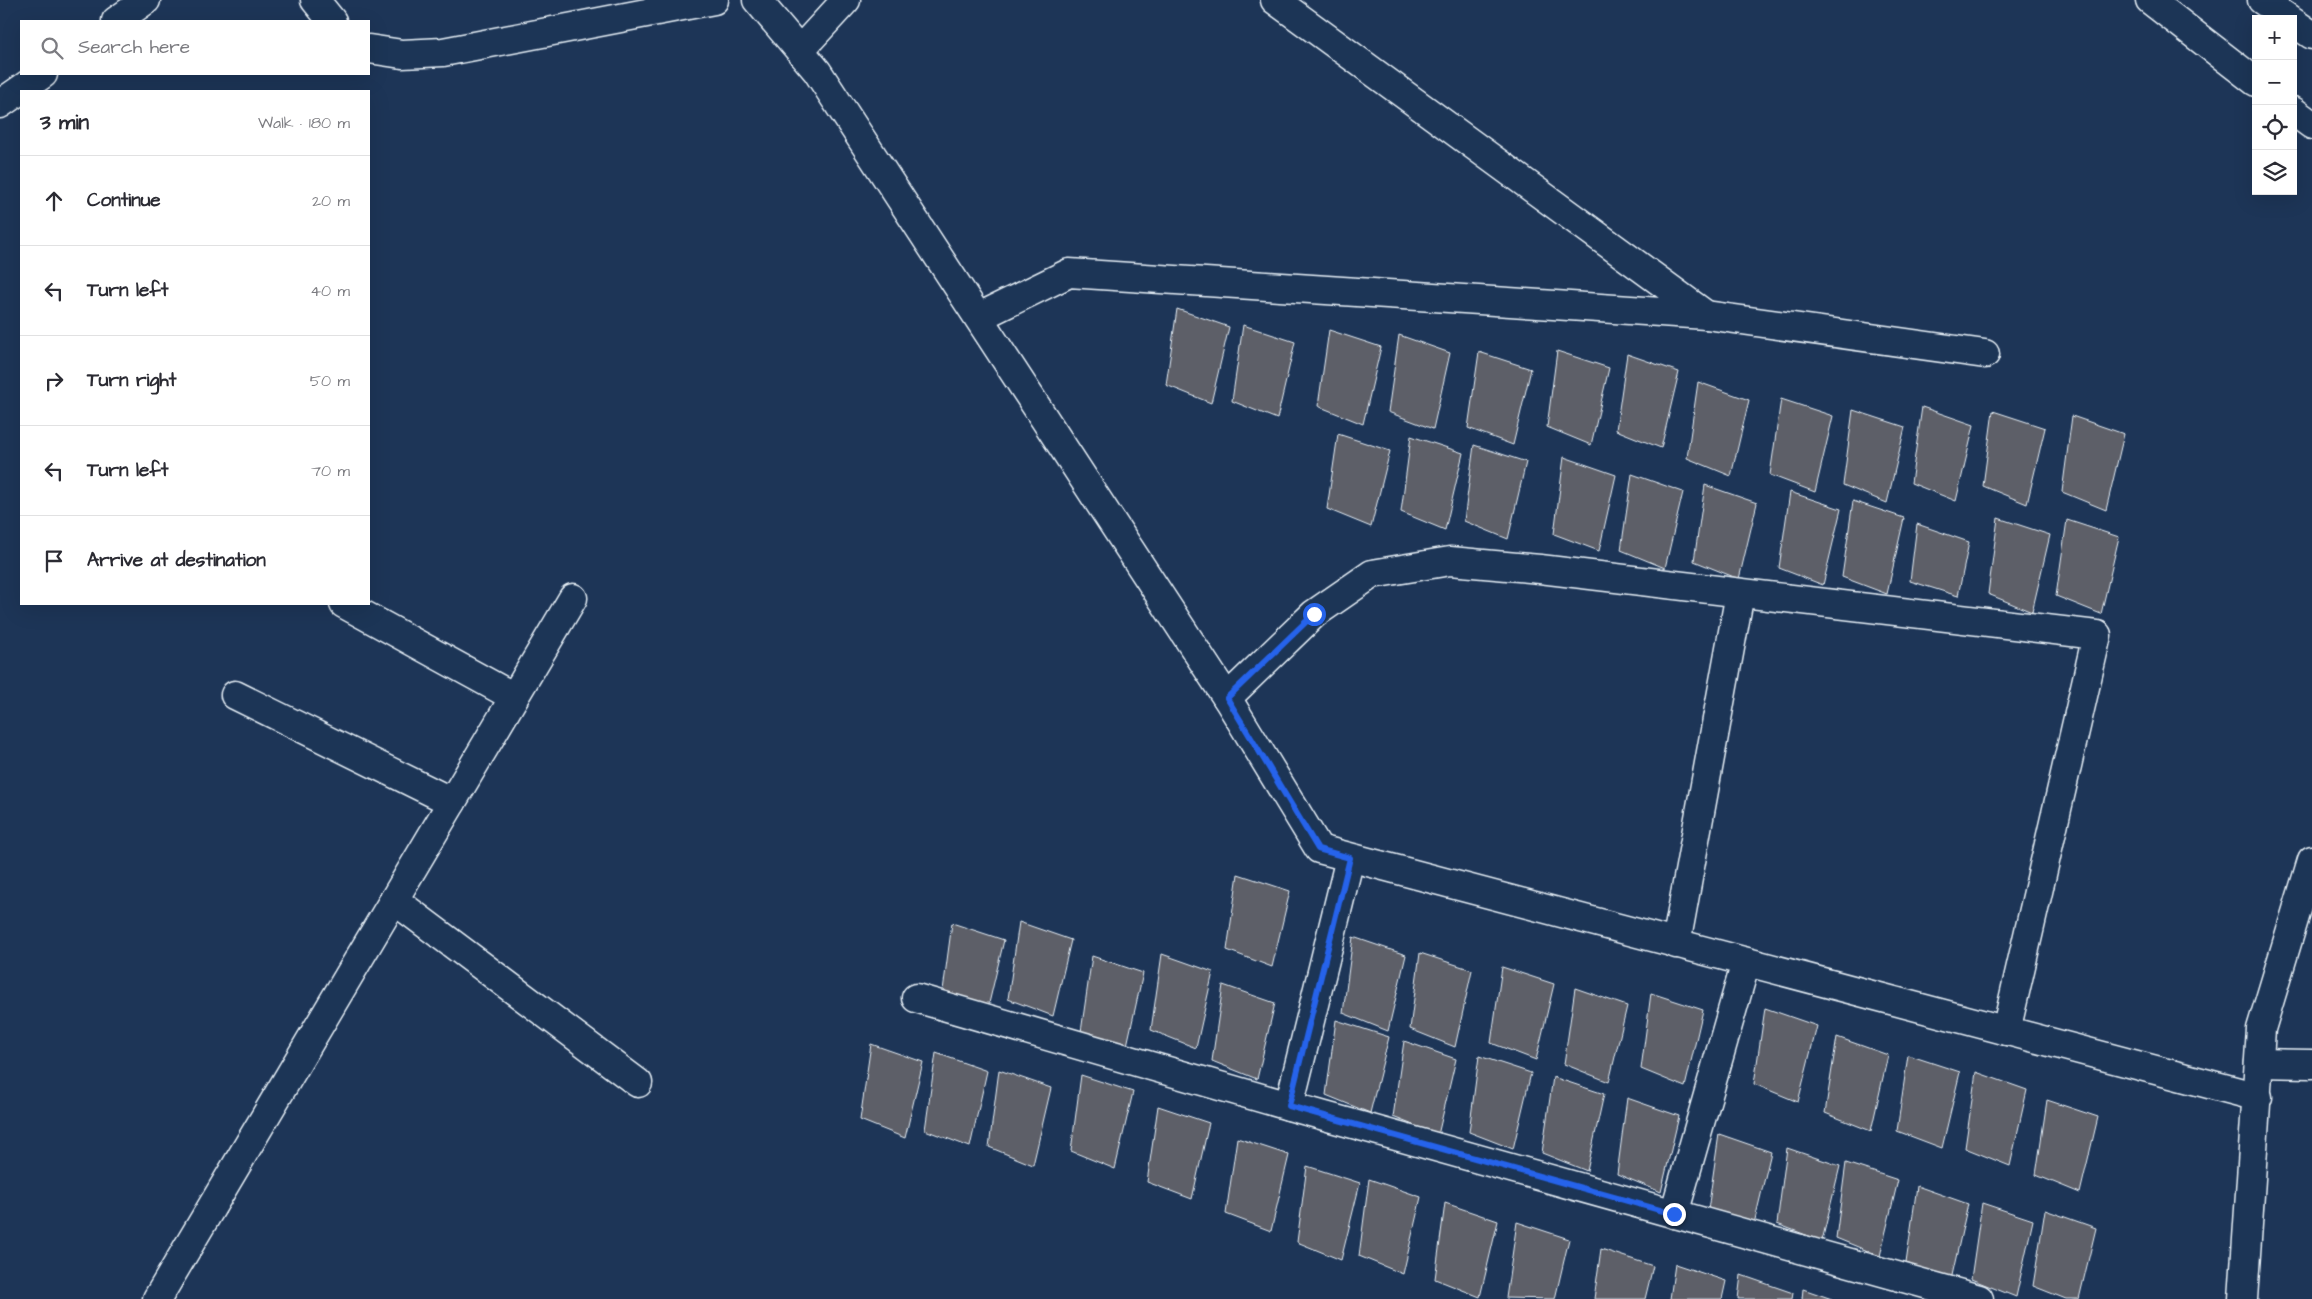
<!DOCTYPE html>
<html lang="en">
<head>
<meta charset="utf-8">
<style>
  :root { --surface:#fff; --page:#f7f7f7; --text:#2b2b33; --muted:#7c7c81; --line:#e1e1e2 }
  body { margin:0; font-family:"Architects Daughter",sans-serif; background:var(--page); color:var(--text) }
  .controls { position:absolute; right:15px; top:15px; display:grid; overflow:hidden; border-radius:0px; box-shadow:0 5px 20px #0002 }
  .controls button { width:45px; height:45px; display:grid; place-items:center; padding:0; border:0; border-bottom:1px solid var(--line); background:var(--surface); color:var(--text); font:25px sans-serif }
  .stop { position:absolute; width:15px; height:15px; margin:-11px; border:4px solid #2563eb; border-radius:50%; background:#fff }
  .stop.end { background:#2563eb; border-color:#fff; box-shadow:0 1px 5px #0008 }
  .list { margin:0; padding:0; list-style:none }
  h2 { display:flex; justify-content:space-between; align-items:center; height:65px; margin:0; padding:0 20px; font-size:21px }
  h2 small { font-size:16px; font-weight:400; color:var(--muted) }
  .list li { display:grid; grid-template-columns:32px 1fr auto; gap:15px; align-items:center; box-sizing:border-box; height:90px; padding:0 20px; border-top:1px solid var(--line) }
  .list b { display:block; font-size:19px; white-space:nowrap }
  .list em { font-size:16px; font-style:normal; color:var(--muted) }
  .icon { flex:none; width:28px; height:28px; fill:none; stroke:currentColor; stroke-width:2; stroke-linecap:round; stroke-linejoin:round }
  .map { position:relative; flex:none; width:2312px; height:1299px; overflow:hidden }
  .search { position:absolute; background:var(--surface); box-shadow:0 5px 20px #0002; left:20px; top:20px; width:350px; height:55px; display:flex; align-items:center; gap:12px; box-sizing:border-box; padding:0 18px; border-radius:0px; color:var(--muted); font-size:19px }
  .panel { position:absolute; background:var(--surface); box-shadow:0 5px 20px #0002; left:20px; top:90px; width:350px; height:515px; border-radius:0px }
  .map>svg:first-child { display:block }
</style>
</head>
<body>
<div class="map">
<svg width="2312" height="1299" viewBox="0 0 2312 1299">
  <rect width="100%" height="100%" fill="#1d3557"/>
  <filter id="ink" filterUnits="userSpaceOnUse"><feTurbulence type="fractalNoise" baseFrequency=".02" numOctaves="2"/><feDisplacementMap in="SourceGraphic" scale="10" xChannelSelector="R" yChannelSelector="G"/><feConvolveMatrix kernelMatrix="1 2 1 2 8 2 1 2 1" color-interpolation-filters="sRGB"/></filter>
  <g filter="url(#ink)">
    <!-- building -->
    <g fill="#5d5e67" stroke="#e8f1f8">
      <path d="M1177,309L1229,327L1211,403L1166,385Z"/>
      <path d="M1243,325L1295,342L1277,419L1232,401Z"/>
      <path d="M1329,330L1381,347L1363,424L1318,406Z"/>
      <path d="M1399,335L1450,353L1433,429L1388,412Z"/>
      <path d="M1557,351L1609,368L1591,445L1547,427Z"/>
      <path d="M1479,352L1531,369L1513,445L1468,428Z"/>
      <path d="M1627,354L1679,372L1661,448L1616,430Z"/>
      <path d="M1698,382L1749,400L1731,476L1687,458Z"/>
      <path d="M1781,399L1833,416L1815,492L1770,475Z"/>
      <path d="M1922,407L1974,425L1956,501L1911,483Z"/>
      <path d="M1853,410L1905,427L1887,503L1843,485Z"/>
      <path d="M1993,411L2045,428L2027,504L1983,486Z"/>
      <path d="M2072,416L2124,434L2106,510L2062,492Z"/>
      <path d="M1338,434L1390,451L1371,527L1327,509Z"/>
      <path d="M1411,436L1463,453L1445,530L1401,512Z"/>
      <path d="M1474,445L1526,462L1508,539L1464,521Z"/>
      <path d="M1564,457L1616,475L1599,551L1554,534Z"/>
      <path d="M1632,474L1683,492L1665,568L1621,550Z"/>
      <path d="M1705,485L1757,503L1739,579L1694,561Z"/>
      <path d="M1790,492L1841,509L1823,585L1779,568Z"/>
      <path d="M1853,501L1904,518L1887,594L1842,577Z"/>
      <path d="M1998,518L2050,535L2032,612L1988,594Z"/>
      <path d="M2067,520L2119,537L2101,614L2056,596Z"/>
      <path d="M1917,524L1969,542L1958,596L1910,581Z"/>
      <path d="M1238,874L1290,891L1272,967L1227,950Z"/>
      <path d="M1019,922L1071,940L1053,1016L1008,999Z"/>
      <path d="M952,923L1004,940L986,1016L942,998Z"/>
      <path d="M1353,937L1406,955L1388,1031L1343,1013Z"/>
      <path d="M1420,953L1472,970L1455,1047L1410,1029Z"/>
      <path d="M1162,954L1213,972L1196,1048L1151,1030Z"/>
      <path d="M1092,956L1143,973L1126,1050L1081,1032Z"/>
      <path d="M1502,967L1554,984L1536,1060L1491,1043Z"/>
      <path d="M1223,985L1275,1003L1257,1079L1212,1061Z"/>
      <path d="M1575,988L1627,1006L1609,1082L1564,1064Z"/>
      <path d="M1651,993L1703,1010L1685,1087L1641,1069Z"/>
      <path d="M1765,1008L1817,1026L1798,1102L1754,1084Z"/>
      <path d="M1336,1020L1389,1037L1370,1113L1326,1095Z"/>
      <path d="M1837,1037L1888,1055L1871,1131L1825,1113Z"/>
      <path d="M1404,1041L1456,1059L1438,1135L1393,1117Z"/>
      <path d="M871,1044L923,1062L905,1138L860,1120Z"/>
      <path d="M936,1053L987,1071L970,1147L925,1130Z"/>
      <path d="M1908,1055L1960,1072L1942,1148L1897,1131Z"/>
      <path d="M1479,1056L1531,1073L1513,1149L1469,1132Z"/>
      <path d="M999,1070L1051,1088L1033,1165L989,1147Z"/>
      <path d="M1976,1072L2027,1090L2010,1166L1965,1148Z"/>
      <path d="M1081,1075L1133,1092L1115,1169L1071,1151Z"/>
      <path d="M1553,1077L1604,1094L1587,1171L1542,1153Z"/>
      <path d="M1627,1098L1679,1116L1661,1192L1617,1174Z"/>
      <path d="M2047,1100L2098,1117L2080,1193L2036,1175Z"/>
      <path d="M1158,1106L1209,1123L1192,1199L1147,1182Z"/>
      <path d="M1719,1134L1771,1152L1753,1228L1708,1210Z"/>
      <path d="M1237,1138L1289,1155L1271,1231L1226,1214Z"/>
      <path d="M1787,1148L1840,1166L1822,1241L1777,1224Z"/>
      <path d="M1846,1163L1898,1180L1880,1256L1836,1238Z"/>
      <path d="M1307,1166L1360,1183L1341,1260L1297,1242Z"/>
      <path d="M1369,1179L1421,1197L1403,1274L1359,1256Z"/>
      <path d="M1917,1186L1968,1204L1951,1280L1906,1263Z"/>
      <path d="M1445,1203L1498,1221L1480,1297L1435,1279Z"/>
      <path d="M1982,1203L2033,1220L2016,1297L1971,1279Z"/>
      <path d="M2045,1210L2096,1228L2079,1299H2066L2033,1286Z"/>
      <path d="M1517,1222L1569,1239L1555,1299L1506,1298Z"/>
      <path d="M1601,1249L1653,1266L1645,1299H1594Z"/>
      <path d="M1675,1264L1726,1281L1722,1299H1670Z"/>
      <path d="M1741,1275L1793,1293L1792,1299H1738Z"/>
      <path d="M1803,1289L1832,1299H1802Z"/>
    </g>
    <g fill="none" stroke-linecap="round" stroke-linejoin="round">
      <defs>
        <g id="minor">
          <path d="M315,0L332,21"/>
          <path d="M757,0L817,71L1227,698L1319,849L2258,1097"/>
          <path d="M369,49L402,54L443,52L714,0"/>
          <path d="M800,50L846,0"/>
          <path d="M1706,315L1985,354"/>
          <path d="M979,317L1069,273L1706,315L1275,0"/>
          <path d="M344,604L514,697"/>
          <path d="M235,695L452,802"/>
          <path d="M1227,698L1314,614L1372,574L1450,561L1540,569L2097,635L2006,1031"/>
          <path d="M394,900L638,1083"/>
          <path d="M1676,944L1740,593"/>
          <path d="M916,998L1289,1106L1979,1299"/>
          <path d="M2259,1063L2312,1064"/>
          <path d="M1289,1106L1350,858"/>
          <path d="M1674,1214L1746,962"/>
          <path d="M157,1299L573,598"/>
          <path d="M2243,1299L2261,1029L2312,860"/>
        </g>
        <g id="secondary">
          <path d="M2150,0L2256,82"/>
          <path d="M2293,111L2312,125"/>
        </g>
        <g id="primary">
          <path d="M116,21L146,0"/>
          <path d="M0,104L43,74"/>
        </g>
        <g id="trunk">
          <path d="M2262,0L2289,19"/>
          <path d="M2293,22L2312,35"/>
        </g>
      </defs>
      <!-- minor casing -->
      <use href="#minor" stroke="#e8f1f8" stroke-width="31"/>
      <!-- secondary casing -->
      <use href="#secondary" stroke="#e8f1f8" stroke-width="31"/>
      <!-- primary casing -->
      <use href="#primary" stroke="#e8f1f8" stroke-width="31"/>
      <!-- trunk casing -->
      <use href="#trunk" stroke="#e8f1f8" stroke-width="31"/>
      <!-- minor -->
      <use href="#minor" stroke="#1d3557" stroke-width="28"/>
      <!-- secondary -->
      <use href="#secondary" stroke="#1d3557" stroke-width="28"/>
      <!-- primary -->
      <use href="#primary" stroke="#1d3557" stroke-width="28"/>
      <!-- trunk -->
      <use href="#trunk" stroke="#1d3557" stroke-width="28"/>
    </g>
  </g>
  <g fill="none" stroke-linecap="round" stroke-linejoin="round" filter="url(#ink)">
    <!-- route -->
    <path stroke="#2563eb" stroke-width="6" d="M1314,614L1227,698L1318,849L1350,858L1289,1106L1674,1214"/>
  </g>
</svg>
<div class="controls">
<button>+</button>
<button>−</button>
<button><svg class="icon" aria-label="locate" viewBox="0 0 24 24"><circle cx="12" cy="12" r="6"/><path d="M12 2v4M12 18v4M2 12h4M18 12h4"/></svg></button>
<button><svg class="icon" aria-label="layers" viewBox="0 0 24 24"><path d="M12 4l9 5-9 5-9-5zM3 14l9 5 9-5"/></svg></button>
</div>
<div class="stop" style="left:1314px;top:614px"></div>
<div class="stop end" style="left:1674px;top:1214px"></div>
<div class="search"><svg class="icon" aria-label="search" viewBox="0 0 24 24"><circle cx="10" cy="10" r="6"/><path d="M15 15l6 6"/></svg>Search here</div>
<section class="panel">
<h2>3 min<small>Walk · 180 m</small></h2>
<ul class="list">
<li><svg class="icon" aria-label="ahead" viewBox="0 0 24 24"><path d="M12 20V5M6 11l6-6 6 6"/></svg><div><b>Continue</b></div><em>20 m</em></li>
<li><svg class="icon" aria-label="left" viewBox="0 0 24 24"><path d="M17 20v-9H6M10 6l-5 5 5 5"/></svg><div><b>Turn left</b></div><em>40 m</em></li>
<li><svg class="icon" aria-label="right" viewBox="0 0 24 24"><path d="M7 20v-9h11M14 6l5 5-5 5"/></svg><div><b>Turn right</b></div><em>50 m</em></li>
<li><svg class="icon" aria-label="left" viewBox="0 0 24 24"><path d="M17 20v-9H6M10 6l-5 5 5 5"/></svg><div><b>Turn left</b></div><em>70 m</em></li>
<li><svg class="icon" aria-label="arrive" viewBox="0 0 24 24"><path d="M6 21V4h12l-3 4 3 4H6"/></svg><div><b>Arrive at destination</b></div></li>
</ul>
</section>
</div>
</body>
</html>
